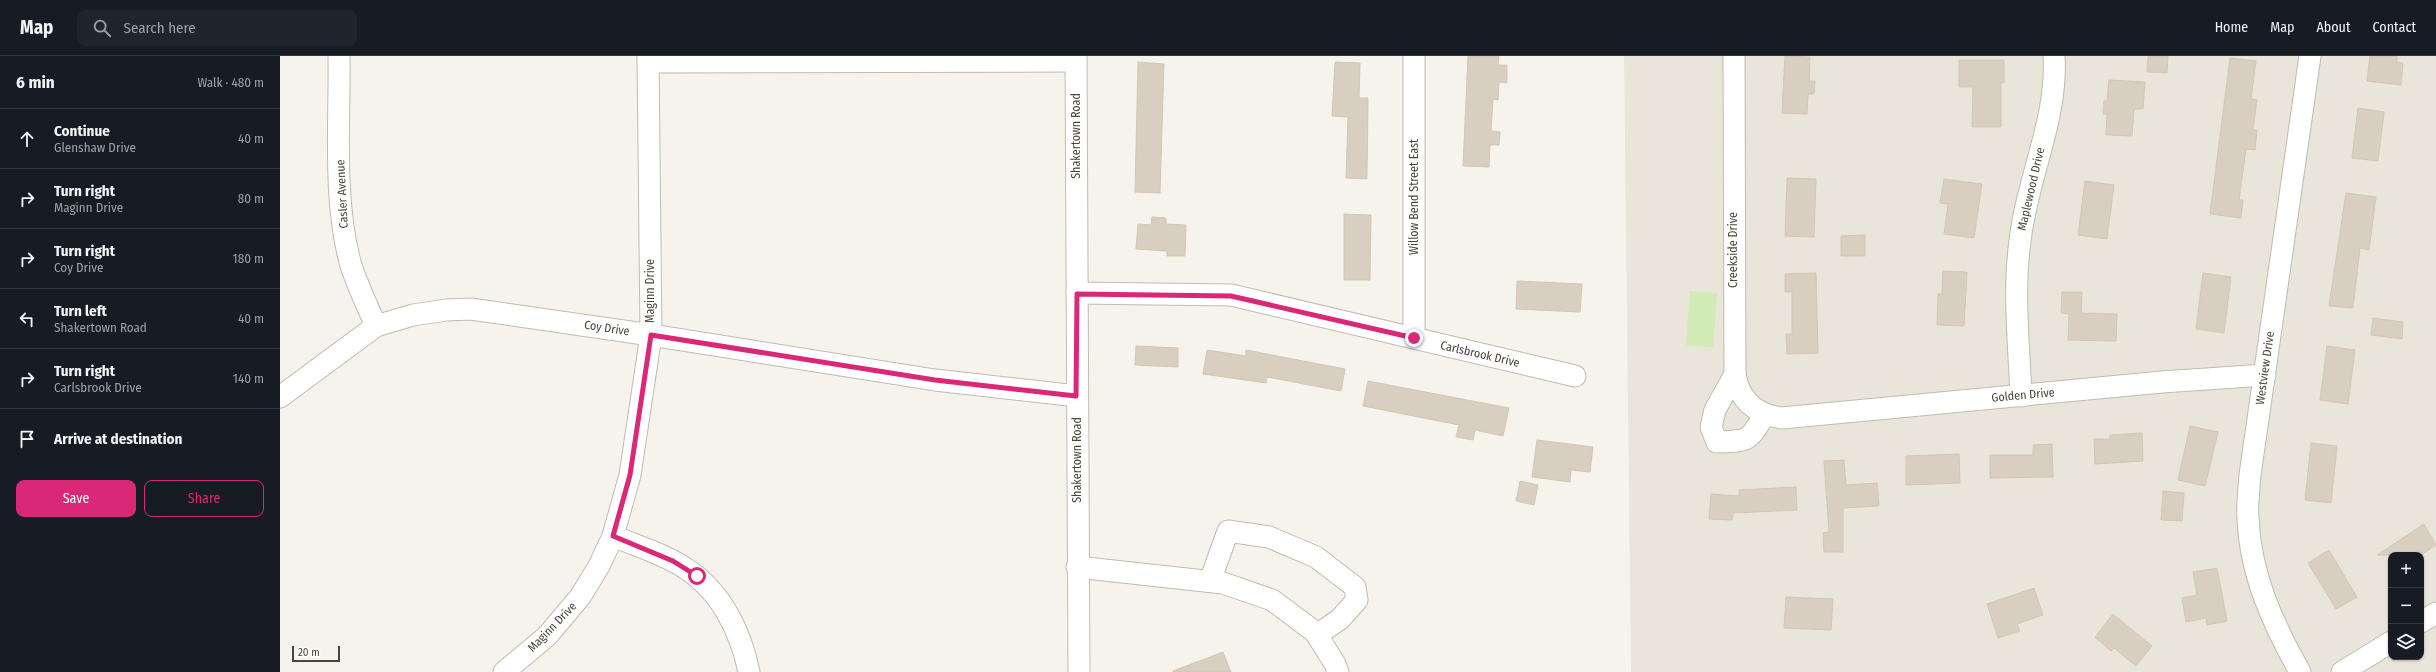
<!DOCTYPE html>
<html lang="en">
<head>
<meta charset="utf-8">
<style>
  :root { --surface:#171b24; --page:#20242c; --text:#f1f3f6; --muted:#9ea1a6; --line:#363941; --accent:#db2777 }
  body { margin:0; font-family:"Fira Sans Condensed",sans-serif; background:var(--page); color:var(--text) }
  .controls { position:absolute; right:12px; bottom:12px; display:grid; overflow:hidden; border-radius:8px; box-shadow:0 1px 3px #0004 }
  .controls button { width:36px; height:36px; display:grid; place-items:center; padding:0; border:0; border-bottom:1px solid var(--line); background:var(--surface); color:var(--text); font:20px sans-serif }
  .scale { position:absolute; left:12px; bottom:10px; width:48px; box-sizing:border-box; padding-left:4px; border:2px solid #4b4439; border-top:0; font-size:11px; line-height:14px; white-space:nowrap; color:#4b4439; -webkit-text-stroke:3px #fff; paint-order:stroke }
  .stop { position:absolute; width:12px; height:12px; margin:-9px; border:3px solid #db2777; border-radius:50%; background:#fff }
  .stop.end { background:#db2777; border-color:#fff; box-shadow:0 1px 4px #0008 }
  .list { margin:0; padding:0; list-style:none }
  h2 { display:flex; justify-content:space-between; align-items:center; height:52px; margin:0; padding:0 16px; font-size:17px }
  h2 small { font-size:13px; font-weight:400; color:var(--muted) }
  .list li { display:grid; grid-template-columns:26px 1fr auto; gap:12px; align-items:center; box-sizing:border-box; height:60px; padding:0 16px; border-top:1px solid var(--line) }
  .list b { display:block; font-size:15px; white-space:nowrap }
  .list p { margin:0; font-size:13px; white-space:nowrap; color:var(--muted) }
  .list em { font-size:13px; font-style:normal; color:var(--muted) }
  .actions { display:flex; gap:8px; padding:12px 16px }
  .actions a { flex:1; padding:9px 0; border:1px solid var(--accent); border-radius:8px; text-align:center; font-size:14px; color:var(--accent) }
  .actions .main { background:var(--accent); color:#fff }
  .icon { flex:none; width:22px; height:22px; fill:none; stroke:currentColor; stroke-width:2; stroke-linecap:round; stroke-linejoin:round }
  .map { position:relative; flex:none; width:2156px; height:616px; overflow:hidden }
  header { display:flex; align-items:center; gap:24px; box-sizing:border-box; height:56px; padding:0 20px; background:var(--surface); border-bottom:1px solid var(--line) }
  header strong { font-size:19px }
  nav { display:flex; gap:22px; margin-inline-start:auto; font-size:14px }
  .search { width:280px; height:36px; background:var(--page); display:flex; align-items:center; gap:10px; box-sizing:border-box; padding:0 14px; border-radius:8px; color:var(--muted); font-size:15px }
  main { display:flex }
  aside { flex:1; background:var(--surface) }
  .map>svg:first-child { display:block }
</style>
</head>
<body>
<header>
<strong>Map</strong>
<div class="search"><svg class="icon" aria-label="search" viewBox="0 0 24 24"><circle cx="10" cy="10" r="6"/><path d="M15 15l6 6"/></svg>Search here</div>
<nav><a>Home</a><a>Map</a><a>About</a><a>Contact</a></nav>
</header>
<main>
<aside>
<h2>6 min<small>Walk · 480 m</small></h2>
<ul class="list">
<li><svg class="icon" aria-label="ahead" viewBox="0 0 24 24"><path d="M12 20V5M6 11l6-6 6 6"/></svg><div><b>Continue</b><p>Glenshaw Drive</p></div><em>40 m</em></li>
<li><svg class="icon" aria-label="right" viewBox="0 0 24 24"><path d="M7 20v-9h11M14 6l5 5-5 5"/></svg><div><b>Turn right</b><p>Maginn Drive</p></div><em>80 m</em></li>
<li><svg class="icon" aria-label="right" viewBox="0 0 24 24"><path d="M7 20v-9h11M14 6l5 5-5 5"/></svg><div><b>Turn right</b><p>Coy Drive</p></div><em>180 m</em></li>
<li><svg class="icon" aria-label="left" viewBox="0 0 24 24"><path d="M17 20v-9H6M10 6l-5 5 5 5"/></svg><div><b>Turn left</b><p>Shakertown Road</p></div><em>40 m</em></li>
<li><svg class="icon" aria-label="right" viewBox="0 0 24 24"><path d="M7 20v-9h11M14 6l5 5-5 5"/></svg><div><b>Turn right</b><p>Carlsbrook Drive</p></div><em>140 m</em></li>
<li><svg class="icon" aria-label="arrive" viewBox="0 0 24 24"><path d="M6 21V4h12l-3 4 3 4H6"/></svg><div><b>Arrive at destination</b></div></li>
</ul>
<div class="actions"><a class="main">Save</a><a>Share</a></div>
</aside>
<div class="map">
<svg width="2156" height="616" viewBox="0 0 2156 616">
  <rect width="100%" height="100%" fill="#f6f3ec"/>
  <!-- residential -->
  <path fill="#eae5da" fill-rule="evenodd" d="M1344,0H2156V616H1351ZM2111,499H2141V601H2111Z"/>
  <!-- green -->
  <path fill="#d2eab5" d="M1410,235L1437,237L1433,291L1406,289Z"/>
  <!-- building -->
  <g fill="#d8cfc1" stroke="#d3c7b4">
    <path d="M1188,0H1219L1218,9H1227V27L1219,26L1218,44L1213,43L1211,75L1220,76L1219,89H1210L1209,111L1183,110Z"/>
    <path d="M1505,0L1530,1L1529,25H1535L1534,38H1528L1527,58L1502,57Z"/>
    <path d="M1868,0H1888L1887,17L1867,16Z"/>
    <path d="M2090,0H2117V6L2123,7L2121,29L2087,25Z"/>
    <path d="M1950,2L1976,5L1971,43L1977,44L1973,73L1977,74L1975,94L1966,93L1959,144H1963L1961,162L1930,158Z"/>
    <path d="M1679,4H1724V27L1721,26V71H1692L1693,31H1679Z"/>
    <path d="M858,6L884,8L880,137L855,136Z"/>
    <path d="M1055,6L1080,7L1079,42H1088L1087,123L1066,122L1068,61L1052,60Z"/>
    <path d="M1829,24L1865,26L1863,53H1854L1852,80L1826,79L1827,58H1823L1824,45H1827Z"/>
    <path d="M2078,52L2104,56L2098,105L2072,102Z"/>
    <path d="M1507,122L1536,123L1534,181L1505,180Z"/>
    <path d="M1664,123L1702,128L1694,182L1664,178L1668,148L1660,147Z"/>
    <path d="M1805,125L1834,129L1827,183L1798,179Z"/>
    <path d="M2066,137L2096,141L2089,194L2080,192L2073,252L2049,250Z"/>
    <path d="M1064,158L1091,159L1090,224H1064Z"/>
    <path d="M872,161L886,162V168L906,169L905,200H887V195L856,193L858,168L871,169Z"/>
    <path d="M1585,179V200H1561V180Z"/>
    <path d="M1663,215L1687,216L1684,270L1657,269L1658,238H1662Z"/>
    <path d="M1536,217L1538,297L1507,298L1506,278H1512V236H1505V218Z"/>
    <path d="M1923,217L1951,221L1944,277L1916,273Z"/>
    <path d="M1237,225L1302,228L1300,256L1236,253Z"/>
    <path d="M1782,236H1802L1801,257L1837,258L1836,285L1788,284L1789,258L1781,257Z"/>
    <path d="M2093,262L2123,266L2122,283L2091,279Z"/>
    <path d="M856,290L898,292V311L855,309Z"/>
    <path d="M2047,290L2075,294L2068,348L2040,344Z"/>
    <path d="M927,294L966,300V294L1065,313L1061,335L987,321L986,327L923,318Z"/>
    <path d="M1088,325L1229,352L1223,380L1195,374L1193,384L1176,381L1179,369L1083,350Z"/>
    <path d="M1910,370L1938,376L1925,430L1898,424Z"/>
    <path d="M1862,377L1863,405L1815,408L1814,383H1830V379Z"/>
    <path d="M1257,384L1313,391L1310,416L1291,414L1290,426L1252,421Z"/>
    <path d="M2031,387L2057,390L2051,447L2025,444Z"/>
    <path d="M1772,388L1773,421L1710,422V399H1753V389Z"/>
    <path d="M1679,398L1680,427L1626,429V400Z"/>
    <path d="M1564,404L1566,429L1597,427L1599,450L1563,452V496H1544L1543,477L1549,476L1544,405Z"/>
    <path d="M1240,425L1258,429L1254,449L1236,445Z"/>
    <path d="M1516,431L1517,454L1453,457L1452,464L1429,463L1431,438L1459,440V434Z"/>
    <path d="M1883,435L1904,437L1902,465L1881,464Z"/>
    <path d="M2144,468L2156,489L2141,499H2097Z"/>
    <path d="M2049,494L2077,541L2056,553L2028,507Z"/>
    <path d="M1937,512L1947,565L1927,569L1926,562L1906,566L1902,542L1917,539L1913,516Z"/>
    <path d="M1754,532L1763,559L1737,568L1740,575L1718,582L1707,548Z"/>
    <path d="M1506,541L1553,543L1551,574L1504,572Z"/>
    <path d="M1833,558L1872,590L1856,610L1834,592L1831,595L1815,581Z"/>
    <path d="M943,596L951,616H893V615Z"/>
  </g>
  <g fill="none" stroke-linecap="round" stroke-linejoin="round">
    <defs>
      <g id="minor">
        <path d="M59,0C60,66 53,142 70,206C76,227 87,249 96,270"/>
        <path d="M796,0L799,616"/>
        <path d="M1454,0L1455,318C1459,344 1476,359 1502,362L1882,326L1985,319"/>
        <path d="M368,6L796,5"/>
        <path d="M797,237L951,239L1295,320"/>
        <path d="M1134,282V0"/>
        <path d="M1455,318L1435,354L1431,371L1437,386C1468,385 1469,386 1484,359"/>
        <path d="M1741,340C1739,289 1733,235 1740,185C1747,122 1778,63 1774,0"/>
        <path d="M0,341L96,270L133,259L166,254L191,253L371,279L655,324L797,340"/>
        <path d="M333,480C357,490 384,498 405,512C441,535 461,576 469,616"/>
        <path d="M797,511L943,527L992,544L1035,576L1055,608L1058,616"/>
        <path d="M930,525L948,475L989,481L1036,501L1075,531L1077,544L1060,563L1037,579"/>
        <path d="M2141,566L2156,557"/>
        <path d="M224,616L267,580L300,541L319,510L333,480L350,419L371,279L368,0"/>
        <path d="M2020,616C1993,568 1970,518 1968,462C1967,448 1969,433 1970,419L2030,0"/>
        <path d="M2062,616L2111,586"/>
      </g>
    </defs>
    <!-- minor casing -->
    <use href="#minor" stroke="#c2bbae" stroke-width="23"/>
    <!-- minor -->
    <use href="#minor" stroke="#fff" stroke-width="21"/>
  </g>
  <g fill="none" stroke-linecap="round" stroke-linejoin="round">
    <!-- route -->
    <path stroke="#db2777" stroke-width="5" d="M417,520L393,505L333,480L350,419L371,279L655,324L796,340L797,238L951,240L1134,282"/>
  </g>
  <g text-anchor="middle" stroke-width="3" stroke-linejoin="round" paint-order="stroke">
    <!-- street labels -->
    <g font-size="12" fill="#4b4439" stroke="#fff">
      <text transform="translate(796 80) rotate(-90)" y="4">Shakertown Road</text>
      <text transform="translate(1751 133) rotate(-77)" y="4">Maplewood Drive</text>
      <text transform="translate(62 138) rotate(-93)" y="4">Casler Avenue</text>
      <text transform="translate(1134 141) rotate(-90)" y="4">Willow Bend Street East</text>
      <text transform="translate(1453 194) rotate(-90)" y="4">Creekside Drive</text>
      <text transform="translate(370 235) rotate(-90)" y="4">Maginn Drive</text>
      <text transform="translate(327 272) rotate(9)" y="4">Coy Drive</text>
      <text transform="translate(1200 298) rotate(13)" y="4">Carlsbrook Drive</text>
      <text transform="translate(1985 312) rotate(-82)" y="4">Westview Drive</text>
      <text transform="translate(1743 339) rotate(-5)" y="4">Golden Drive</text>
      <text transform="translate(797 404) rotate(-90)" y="4">Shakertown Road</text>
      <text transform="translate(272 571) rotate(-46)" y="4">Maginn Drive</text>
    </g>
  </g>
</svg>
<div class="controls">
<button>+</button>
<button>−</button>
<button><svg class="icon" aria-label="layers" viewBox="0 0 24 24"><path d="M12 4l9 5-9 5-9-5zM3 14l9 5 9-5"/></svg></button>
</div>
<div class="scale">20 m</div>
<div class="stop" style="left:417px;top:520px"></div>
<div class="stop end" style="left:1134px;top:282px"></div>
</div>
</main>
</body>
</html>
